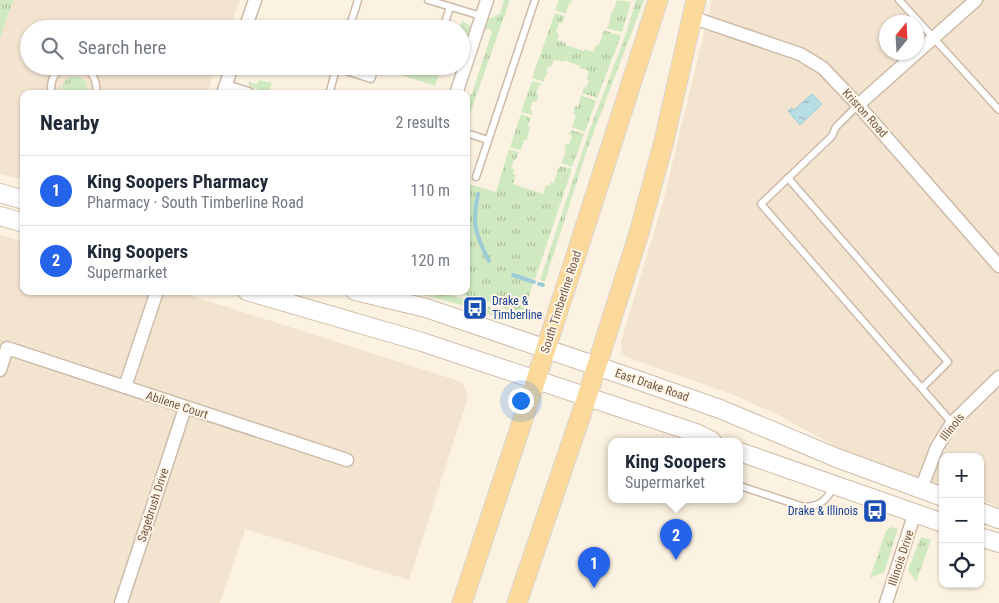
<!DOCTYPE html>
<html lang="en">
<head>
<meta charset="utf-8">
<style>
  :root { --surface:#fff; --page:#f2f2f3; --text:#1f2937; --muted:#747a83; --line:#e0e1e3; --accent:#2563eb }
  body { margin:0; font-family:"Roboto Condensed",sans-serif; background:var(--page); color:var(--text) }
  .controls { position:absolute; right:15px; bottom:15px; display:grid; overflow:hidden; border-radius:10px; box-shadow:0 1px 4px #0004 }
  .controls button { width:45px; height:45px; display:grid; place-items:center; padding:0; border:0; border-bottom:1px solid var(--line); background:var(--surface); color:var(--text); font:25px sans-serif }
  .compass { position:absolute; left:879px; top:15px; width:45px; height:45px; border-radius:50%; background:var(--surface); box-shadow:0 1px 4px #0004; rotate:18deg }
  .you { position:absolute; left:520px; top:400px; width:18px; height:18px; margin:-12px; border:4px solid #fff; border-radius:50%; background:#1a73e8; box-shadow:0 0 0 8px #1a73e833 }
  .badge { display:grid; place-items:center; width:32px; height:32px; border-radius:50%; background:var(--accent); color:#fff; font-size:16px; font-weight:700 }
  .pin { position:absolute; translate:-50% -41px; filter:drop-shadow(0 1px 2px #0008) }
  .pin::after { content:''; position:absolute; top:26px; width:18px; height:15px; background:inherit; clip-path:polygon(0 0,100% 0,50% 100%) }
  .popup { position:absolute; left:608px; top:438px; width:135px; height:65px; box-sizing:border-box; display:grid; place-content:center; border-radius:10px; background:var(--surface); filter:drop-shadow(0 1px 4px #0005); font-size:16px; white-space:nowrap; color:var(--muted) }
  .popup b { font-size:19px; color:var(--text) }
  .popup::after { content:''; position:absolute; left:50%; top:100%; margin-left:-10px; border:10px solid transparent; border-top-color:var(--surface) }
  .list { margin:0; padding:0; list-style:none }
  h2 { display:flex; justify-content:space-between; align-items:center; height:65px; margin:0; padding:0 20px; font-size:21px }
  h2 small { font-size:16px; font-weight:400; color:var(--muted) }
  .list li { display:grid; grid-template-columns:32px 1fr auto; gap:15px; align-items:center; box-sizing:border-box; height:70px; padding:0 20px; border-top:1px solid var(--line) }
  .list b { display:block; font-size:19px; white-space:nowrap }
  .list p { margin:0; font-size:16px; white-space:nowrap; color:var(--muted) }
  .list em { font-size:16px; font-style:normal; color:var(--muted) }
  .icon { flex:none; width:28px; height:28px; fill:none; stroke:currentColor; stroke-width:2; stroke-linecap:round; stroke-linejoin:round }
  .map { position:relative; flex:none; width:999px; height:603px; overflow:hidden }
  .search { position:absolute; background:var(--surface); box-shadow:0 1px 4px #0004; left:20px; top:20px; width:450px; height:55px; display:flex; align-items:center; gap:12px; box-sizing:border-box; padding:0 18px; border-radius:28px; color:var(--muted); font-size:19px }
  .panel { position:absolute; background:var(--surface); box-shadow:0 1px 4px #0004; left:20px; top:90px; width:450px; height:205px; border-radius:10px }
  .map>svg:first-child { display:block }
</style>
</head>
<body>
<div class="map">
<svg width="999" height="603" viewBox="0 0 999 603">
  <defs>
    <pattern id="grass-tufts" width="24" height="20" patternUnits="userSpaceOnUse" patternTransform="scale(1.25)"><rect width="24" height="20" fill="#d0e9c0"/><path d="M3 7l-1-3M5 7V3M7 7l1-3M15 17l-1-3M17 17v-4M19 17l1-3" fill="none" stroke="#adc09e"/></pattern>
    <pattern id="water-ripples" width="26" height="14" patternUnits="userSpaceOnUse" patternTransform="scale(1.25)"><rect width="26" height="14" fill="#b7dde5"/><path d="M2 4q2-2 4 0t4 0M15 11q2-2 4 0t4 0" fill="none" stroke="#99b6bc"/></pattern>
  </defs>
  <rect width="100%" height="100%" fill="#fcf2e2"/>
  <!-- residential -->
  <g fill="#f3e4d0" fill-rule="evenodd">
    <path d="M13,0H240L229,29H29V66H216L207,94H24V180L0,174V38Z"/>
    <path d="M712,0H999V507L980,500V457H943V488L855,457L778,415L734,395L629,358L622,353L621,342L663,202ZM886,22H916V52H886Z"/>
    <path d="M0,235L24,242V291H177L462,382L468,397L409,580L245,529L220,603H0Z"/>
  </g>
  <!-- grass -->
  <g fill="url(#grass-tufts)">
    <path d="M0,0H13L0,38Z"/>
    <path d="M504,0H510L466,125V106L470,104V99L492,32L489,28L482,32L486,20L500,14Z"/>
    <path d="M559,0H572L571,4L569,3L566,14L555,10Z"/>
    <path d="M617,0L631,2L622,32L605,28H608L612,11H613Z"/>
    <path d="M636,0H644L587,150L545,281L540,280L588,134L625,36Z"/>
    <path d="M555,13L565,16L562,23H559L556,32L559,34L557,40L566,43V45L584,51V49L593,52L596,45H599L604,30L621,36L597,98L582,93L584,87L586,88L589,80L586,79L589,71L580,68V66L564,60L563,62L554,60L551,67L548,66L546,72H548L543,81L532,78Z"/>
    <path d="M462,21L469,25L471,29L468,40L461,43L460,29Z"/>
    <path d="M75,76L80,77L86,82L87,94H63C60,84 66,77 75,76Z"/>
    <path d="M259,80L272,83L268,93L249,86V82L257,84Z"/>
    <path d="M532,81L542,84V85H539L536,94L539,95L536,102L533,101L530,110L532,111V115L521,112Z"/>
    <path d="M581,95L596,101L585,132L572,127L576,115L573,114L575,106L578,107Z"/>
    <path d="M521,114L531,118L528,126L530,127L527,140H524L521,150L510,147Z"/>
    <path d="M571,130L584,134L572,167L561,163L566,152L564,150L566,144H569L572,136L569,134Z"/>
    <path d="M509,149L520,153H518L516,160H514L511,168L514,169L513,174L516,175L513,184L543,194L546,185L549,186L551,182L554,183L557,173H556L560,166L572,169L535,279L514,274L513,276L529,281L533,285L524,311L517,314L489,302L450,291H466V183L496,192Z"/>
    <path d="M407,291H437L471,301L469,307Z"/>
    <path d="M485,305L512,317L513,322L483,312Z"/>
    <path d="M891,527L898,529L884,572L870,578L886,531Z"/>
    <path d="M921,537L931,540L916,582L908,570Z"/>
  </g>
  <!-- garden -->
  <path fill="#d0e9c0" d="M404,66H422L440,72L435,86L401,75Z"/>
  <!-- water -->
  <path fill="url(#water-ripples)" stroke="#9dccd6" d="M812,94L822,104L800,125L788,111L792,108L794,110Z"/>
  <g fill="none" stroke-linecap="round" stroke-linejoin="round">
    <!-- stream -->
    <g stroke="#9dccd6" stroke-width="4">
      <path d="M478,194C472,224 475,234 489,261"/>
      <path d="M513,275L534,282"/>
      <path d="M539,284L543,285"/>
    </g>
    <defs>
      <g id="lane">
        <path d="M428,0L481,16"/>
        <path d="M899,0L999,110"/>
        <path d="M349,29L358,0"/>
        <path d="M443,29L450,7"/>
        <path d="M83,66C93,73 98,81 96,94"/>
        <path d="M337,68L371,79L376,66"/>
        <path d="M52,94C49,81 54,72 65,66"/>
        <path d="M329,94L337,66"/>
        <path d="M858,105L836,127L832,136L761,204L952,423"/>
        <path d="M466,133L488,140"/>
        <path d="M476,177L535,0"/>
        <path d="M788,178L948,362L922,388"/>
        <path d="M740,486L804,507C819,506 827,501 833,487"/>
      </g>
      <g id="street">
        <path d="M691,17L800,54L823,68L858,105L999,266"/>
        <path d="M245,29L255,0"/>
        <path d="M225,87L248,94"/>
        <path d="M223,94L232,66"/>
        <path d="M456,94L487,0"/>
        <path d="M858,105L976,0"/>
        <path d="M0,370L7,348L347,460"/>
        <path d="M125,387L157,291"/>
        <path d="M921,489L937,447L952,423L999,377"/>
        <path d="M121,603L185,408"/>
        <path d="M886,603L915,512"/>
      </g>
      <g id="secondary">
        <path d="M0,193L24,200"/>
        <path d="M0,216L24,223"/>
        <path d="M247,291L422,342L696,433L712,441"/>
        <path d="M355,291L426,308L623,375L720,409L837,458L943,497"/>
        <path d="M740,452L943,523"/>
        <path d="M980,512L999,519"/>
        <path d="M980,537L999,543"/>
      </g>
      <g id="primary">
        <path d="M462,603L533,389L658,0"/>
        <path d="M517,603L584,406L639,233L664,141L696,0"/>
      </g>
    </defs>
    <!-- lane casing -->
    <use href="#lane" stroke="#cdbaa9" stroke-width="9"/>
    <!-- street casing -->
    <use href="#street" stroke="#cdbaa9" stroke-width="15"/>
    <!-- secondary casing -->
    <use href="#secondary" stroke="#d2bca9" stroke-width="20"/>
    <!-- primary casing -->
    <use href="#primary" stroke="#dbd4d0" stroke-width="21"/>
    <!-- lane -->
    <use href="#lane" stroke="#fff" stroke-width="6"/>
    <!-- street -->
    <use href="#street" stroke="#fff" stroke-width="12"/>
    <!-- secondary -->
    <use href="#secondary" stroke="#fff" stroke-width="18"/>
    <!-- primary -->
    <use href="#primary" stroke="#fad99a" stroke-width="19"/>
  </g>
  <!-- icons -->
  <defs>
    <symbol id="bus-square" viewBox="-11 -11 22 22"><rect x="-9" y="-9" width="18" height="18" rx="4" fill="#1a4fb4" stroke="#fff6e7"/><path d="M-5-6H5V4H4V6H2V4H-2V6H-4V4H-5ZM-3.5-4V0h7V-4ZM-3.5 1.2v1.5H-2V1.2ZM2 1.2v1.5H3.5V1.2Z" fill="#fff"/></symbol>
  </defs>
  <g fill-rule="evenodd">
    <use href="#bus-square" x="461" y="294" width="28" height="28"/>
    <use href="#bus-square" x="861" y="497" width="28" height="28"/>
  </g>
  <g text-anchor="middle" stroke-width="4" stroke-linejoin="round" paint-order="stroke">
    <!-- street labels -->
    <g font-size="12" fill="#735949" stroke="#fff6e7">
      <text transform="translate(865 113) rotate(48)" y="4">Krisron Road</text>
      <text transform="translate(561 302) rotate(-72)" y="4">South Timberline Road</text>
      <text transform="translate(652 385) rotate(19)" y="4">East Drake Road</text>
      <text transform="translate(177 405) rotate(18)" y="4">Abilene Court</text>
      <text transform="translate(952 427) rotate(-52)" y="4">Illinois</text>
      <text transform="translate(153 505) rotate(-72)" y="4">Sagebrush Drive</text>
      <text transform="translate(901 558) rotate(-72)" y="4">Illinois Drive</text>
    </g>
    <!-- transit labels -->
    <g font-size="12" fill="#164399" stroke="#fff6e7" text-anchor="start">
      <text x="492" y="305">Drake &amp;<tspan x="492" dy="14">Timberline</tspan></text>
      <text x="858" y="515" text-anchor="end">Drake &amp; Illinois</text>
    </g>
  </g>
</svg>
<div class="controls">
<button>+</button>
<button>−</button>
<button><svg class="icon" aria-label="locate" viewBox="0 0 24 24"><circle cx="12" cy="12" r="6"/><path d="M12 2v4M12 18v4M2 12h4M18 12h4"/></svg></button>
</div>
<svg class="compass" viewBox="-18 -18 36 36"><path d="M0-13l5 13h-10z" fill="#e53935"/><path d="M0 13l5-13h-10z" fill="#747a83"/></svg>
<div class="you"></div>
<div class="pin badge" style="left:594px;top:588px">1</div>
<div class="pin badge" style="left:676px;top:560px">2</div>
<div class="popup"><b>King Soopers</b>Supermarket</div>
<div class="search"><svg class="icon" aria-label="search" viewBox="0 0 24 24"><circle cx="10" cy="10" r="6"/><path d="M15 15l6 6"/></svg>Search here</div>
<section class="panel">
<h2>Nearby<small>2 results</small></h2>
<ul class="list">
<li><span class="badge">1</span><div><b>King Soopers Pharmacy</b><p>Pharmacy · South Timberline Road</p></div><em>110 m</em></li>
<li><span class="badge">2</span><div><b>King Soopers</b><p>Supermarket</p></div><em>120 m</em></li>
</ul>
</section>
</div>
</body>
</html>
